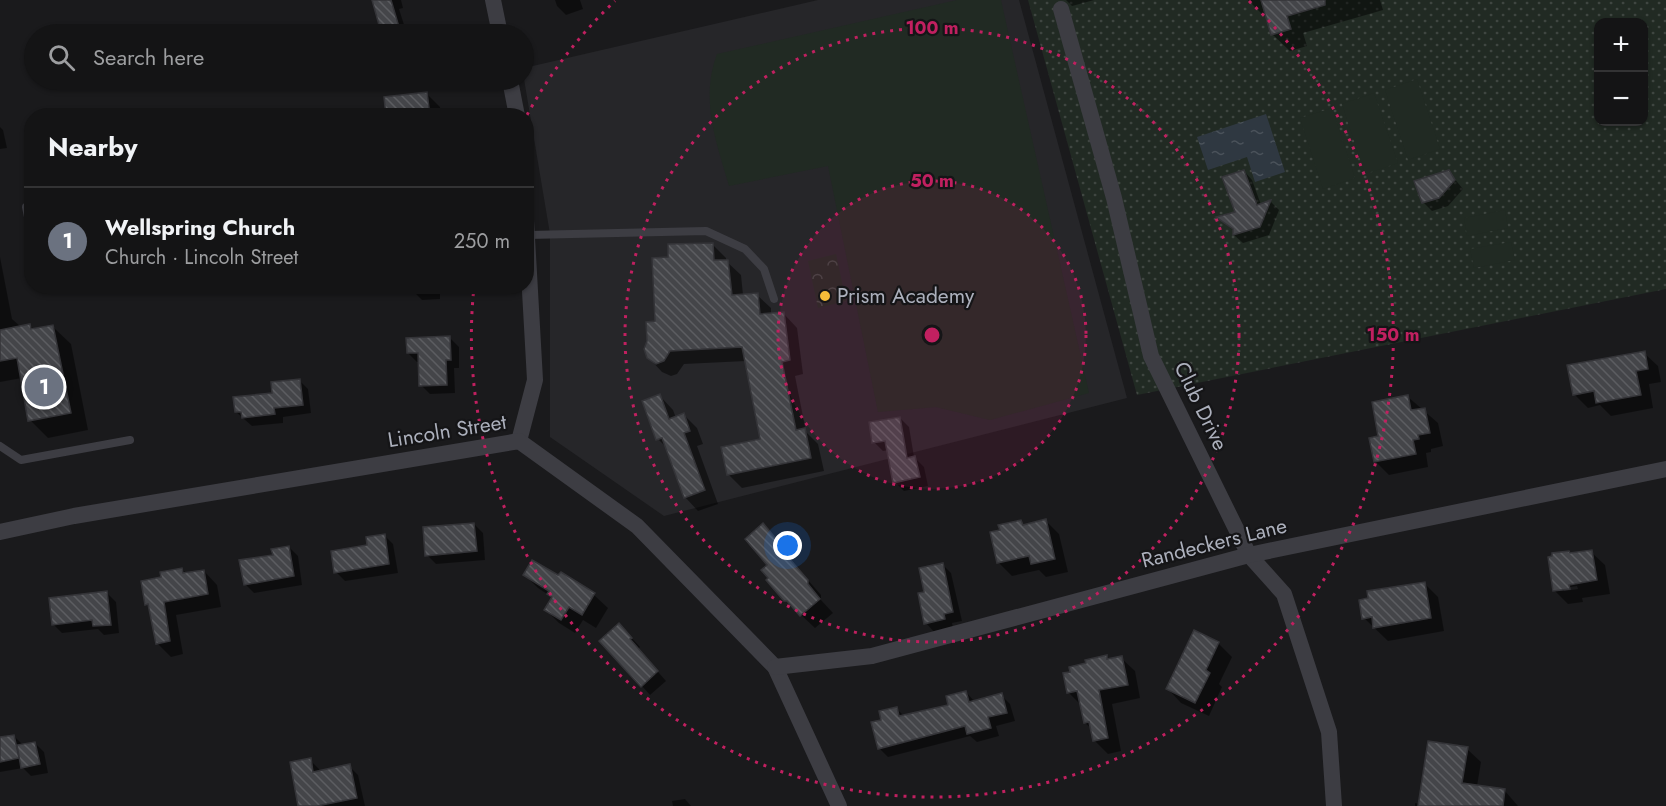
<!DOCTYPE html>
<html lang="en">
<head>
<meta charset="utf-8">
<style>
  :root { --surface:#141415; --page:#1d1d1e; --text:#f1f3f6; --muted:#9d9ea0; --line:#333334; --accent:#8c9099 }
  body { margin:0; font-family:Jost,sans-serif; background:var(--page); color:var(--text) }
  .controls { position:absolute; right:18px; top:18px; display:grid; overflow:hidden; border-radius:12px; box-shadow:0 2px 4px #0004 }
  .controls button { width:54px; height:54px; display:grid; place-items:center; padding:0; border:0; border-bottom:2px solid var(--line); background:var(--surface); color:var(--text); font:30px sans-serif }
  .you { position:absolute; left:788px; top:546px; width:21px; height:21px; margin:-15px; border:4px solid #fff; border-radius:50%; background:#1a73e8; box-shadow:0 0 0 9px #1a73e833 }
  .badge { display:grid; place-items:center; width:39px; height:39px; border-radius:50%; background:var(--accent); color:#fff; font-size:20px; font-weight:700 }
  .pin { position:absolute; translate:-50% -50%; border:3px solid #fff; box-shadow:0 2px 6px #0006 }
  .list { margin:0; padding:0; list-style:none }
  h2 { display:flex; justify-content:space-between; align-items:center; height:78px; margin:0; padding:0 24px; font-size:26px }
  h2 small { font-size:20px; font-weight:400; color:var(--muted) }
  .list li { display:grid; grid-template-columns:39px 1fr auto; gap:18px; align-items:center; box-sizing:border-box; height:108px; padding:0 24px; border-top:2px solid var(--line) }
  .list b { display:block; font-size:22px; white-space:nowrap }
  .list p { margin:0; font-size:20px; white-space:nowrap; color:var(--muted) }
  .list em { font-size:20px; font-style:normal; color:var(--muted) }
  .icon { flex:none; width:33px; height:33px; fill:none; stroke:currentColor; stroke-width:2; stroke-linecap:round; stroke-linejoin:round }
  .map { position:relative; flex:none; width:1666px; height:806px; overflow:hidden }
  .search { position:absolute; background:var(--surface); box-shadow:0 2px 4px #0004; left:24px; top:24px; width:510px; height:66px; display:flex; align-items:center; gap:15px; box-sizing:border-box; padding:0 21px; border-radius:33px; color:var(--muted); font-size:22px }
  .panel { position:absolute; background:var(--surface); box-shadow:0 2px 4px #0004; left:24px; top:108px; width:510px; height:186px; border-radius:24px }
  .map>svg:first-child { display:block }
</style>
</head>
<body>
<div class="map">
<svg width="1666" height="806" viewBox="0 0 1666 806">
  <defs>
    <pattern id="grass-dots" width="8" height="8" patternUnits="userSpaceOnUse" patternTransform="scale(1.5)"><rect width="8" height="8" fill="#212a23"/><path d="M2 2h.1M6 6h.1" fill="none" stroke="#3f4641" stroke-width="1.8" stroke-linecap="round"/></pattern>
    <pattern id="forest-crowns" width="20" height="18" patternUnits="userSpaceOnUse" patternTransform="scale(1.5)"><rect width="20" height="18" fill="#212a23"/><path d="M2 6a3 3 0 1 1 6 0M12 15a3 3 0 1 1 6 0" fill="none" stroke="#3f4641"/></pattern>
    <pattern id="water-ripples" width="26" height="14" patternUnits="userSpaceOnUse" patternTransform="scale(1.5)"><rect width="26" height="14" fill="#2f3841"/><path d="M2 4q2-2 4 0t4 0M15 11q2-2 4 0t4 0" fill="none" stroke="#4a525a"/></pattern>
    <pattern id="building-back-hatch" width="6" height="6" patternUnits="userSpaceOnUse" patternTransform="scale(1.5)"><rect width="6" height="6" fill="#444549"/><path d="M-1 5l2 2M0 0l6 6M5-1l2 2" fill="none" stroke="#5c5d61"/></pattern>
  </defs>
  <rect width="100%" height="100%" fill="#1a1a1c"/>
  <!-- built -->
  <path fill="#262629" d="M818,0H1019L1127,398L664,516L550,437V234L524,79V68Z"/>
  <!-- grass -->
  <path fill="url(#grass-dots)" fill-rule="evenodd" d="M1028,0H1666V289L1137,395ZM1598,22H1644V122H1598Z"/>
  <!-- forest -->
  <path fill="url(#forest-crowns)" d="M836,254L846,301L818,308L808,261Z"/>
  <!-- garden -->
  <g fill="#212a23">
    <path d="M957,0H1001L1089,393L990,420L936,407L878,412L828,166L729,186C716,141 700,100 717,54Z"/>
    <path d="M1417,79L1440,149L1408,160L1385,90Z"/>
    <path d="M1374,93L1398,163L1365,174L1342,104Z"/>
    <path d="M1332,108L1355,178L1323,189L1300,118Z"/>
    <path d="M1505,210L1508,228L1467,236L1464,218Z"/>
    <path d="M1511,242L1515,260L1474,268L1470,249Z"/>
  </g>
  <!-- water -->
  <path fill="url(#water-ripples)" d="M1266,114L1285,172L1255,182L1247,157L1208,170L1197,137Z"/>
  <!-- shadow -->
  <g fill="#0007" fill-rule="evenodd">
    <path d="M373,0H401L403,8L399,9L407,34H386L382,31Z"/>
    <path d="M555,0H580L583,9L566,15L557,6Z"/>
    <path d="M1066,0H1094L1072,6Z"/>
    <path d="M1248,0H1380L1383,10L1303,33L1307,46L1290,51L1272,34L1267,15L1264,16Z"/>
    <path d="M427,94L440,107L441,116H388Z"/>
    <path d="M0,127L3,130L7,148L0,149Z"/>
    <path d="M1244,171L1252,180L1261,205L1271,202L1279,210L1269,235L1243,243L1234,235V231L1219,218L1237,213Z"/>
    <path d="M1448,171L1463,189L1448,206L1432,211L1423,202Z"/>
    <path d="M712,244L726,258V261L741,275L743,295H757L771,308V315L784,314L797,328L803,374L795,376L806,432L818,444L824,471L742,488L728,474L762,440L746,361L684,364L677,374L671,376L662,372L648,357L669,259Z"/>
    <path d="M0,257L12,319L21,327L30,325L34,330L53,327L71,344L88,430L48,438L30,420L22,378L0,382Z"/>
    <path d="M412,286H440V299L422,300L413,291Z"/>
    <path d="M450,338L459,347V368H454L455,393L430,394L421,385L420,362H417L408,353Z"/>
    <path d="M1644,353L1658,366L1661,382L1649,384L1653,408L1611,416L1600,405L1588,408L1574,394Z"/>
    <path d="M299,380L308,389L311,413L283,417V423L252,426L236,412Z"/>
    <path d="M660,396L673,410L676,418L684,415L697,428L703,444L697,446L718,504L698,511L685,497L667,448L658,439Z"/>
    <path d="M1407,396L1438,423L1443,446L1431,449V452L1426,453L1428,467L1389,475L1375,461L1380,438Z"/>
    <path d="M900,418L909,427L914,457L924,467L928,486L904,491L895,482L888,450L883,451L874,442Z"/>
    <path d="M1046,521L1059,534L1068,572L1046,577L1039,570L1012,576L999,563L992,533L1021,522L1025,526Z"/>
    <path d="M474,524L483,533L485,560L436,564L427,555Z"/>
    <path d="M763,525L789,553L786,555L821,595V600L833,613L815,628L785,600L770,579Z"/>
    <path d="M384,535L393,544L398,573L345,581L336,572Z"/>
    <path d="M289,547L298,556L302,585L254,593L245,584Z"/>
    <path d="M1591,552L1605,565L1610,594L1582,598L1583,602L1568,604L1555,591L1571,555ZM1577,586L1578,589L1564,591V588Z"/>
    <path d="M942,564L951,573L962,621L952,623L953,628L934,632L926,623L925,593Z"/>
    <path d="M182,569L187,574L204,571L217,585L221,607L176,615L183,654L171,657L157,643L151,609L146,604L162,578Z"/>
    <path d="M561,574L594,595L608,608L596,628L583,620L575,633L559,623L546,610L553,598L538,588L525,575L559,578Z"/>
    <path d="M1425,584L1438,597L1444,631L1388,641L1364,618Z"/>
    <path d="M107,593L116,602L119,633L104,635L98,629L62,633L53,624Z"/>
    <path d="M628,634L640,647L638,649L666,681L650,695L642,686Z"/>
    <path d="M1218,643L1232,657L1219,684L1222,687L1209,716L1181,703L1168,689Z"/>
    <path d="M1106,657L1109,660L1121,658L1135,671L1140,698L1112,704L1121,751L1108,754L1094,740L1092,729L1085,723L1082,706L1068,692L1072,673Z"/>
    <path d="M966,692L975,702L1001,695L1010,704L1015,721L996,726L999,736L977,742L970,736L888,757L879,748L882,721L897,709L904,716L950,706Z"/>
    <path d="M14,736L23,745L35,743L44,752L48,773L31,776L23,768L0,772V739Z"/>
    <path d="M1467,749L1481,762L1477,786L1505,791L1518,806H1415V803L1420,804Z"/>
    <path d="M310,760L319,769L320,772L349,766L358,775L365,806H299Z"/>
    <path d="M685,799L691,806H673L672,801Z"/>
  </g>
  <!-- building -->
  <g fill="url(#building-back-hatch)" stroke="#343438" stroke-width="1.5">
    <path d="M372,0H391L399,27L381,32Z"/>
    <path d="M1261,0H1325V5L1287,16L1291,29L1271,35Z"/>
    <path d="M427,92L430,116H386L384,97Z"/>
    <path d="M1244,170L1257,205L1271,200L1260,227L1233,235V229L1216,217L1235,212L1222,177Z"/>
    <path d="M1449,170L1455,180L1439,198L1422,203L1414,181Z"/>
    <path d="M713,243L714,260H728L732,295L758,293L760,314L784,312L790,360L782,362L796,430L805,428L811,458L727,475L721,447L760,439L742,347L670,351L664,361L656,364L647,358L644,349L647,341L646,322L655,321L652,258L668,257V244Z"/>
    <path d="M30,324L31,329L53,325L71,413L28,421L17,358L0,361V330Z"/>
    <path d="M450,336L451,360H446L447,385L419,386L418,353H407L406,338Z"/>
    <path d="M1645,351L1648,369L1636,371L1641,395L1596,403L1594,391L1573,395L1567,365Z"/>
    <path d="M300,379L303,405L274,408L275,414L242,418L241,412H235L233,397L272,393L271,382Z"/>
    <path d="M660,394L669,419L684,413L690,431L684,433L705,490L684,498L662,438L656,440L642,401Z"/>
    <path d="M1408,395L1411,410L1425,408L1430,433L1418,435L1419,439L1413,440L1416,454L1374,462L1369,438L1378,436L1372,402Z"/>
    <path d="M900,417L907,458L915,456L920,477L893,483L885,441L872,443L869,422Z"/>
    <path d="M1046,519L1055,559L1031,564L1029,556L997,563L990,532L1000,530L998,525L1021,520L1023,525Z"/>
    <path d="M474,523L477,551L425,556L423,527Z"/>
    <path d="M763,523L776,539L774,541L808,580V584L820,599L800,616L787,601H784L766,580L768,578L761,570L767,565L745,539Z"/>
    <path d="M385,534L389,564L334,573L331,551L367,545L366,537Z"/>
    <path d="M289,546L294,576L244,585L239,560L273,555L271,549Z"/>
    <path d="M1592,550L1597,580L1569,585L1570,589L1553,591L1548,557L1552,556V553L1569,551L1570,553Z"/>
    <path d="M532,560L558,575L561,572L595,593L582,615L569,607L561,620L544,610L552,597L547,594L549,591L523,575Z"/>
    <path d="M943,563L953,612L944,614L945,619L924,624L918,593L924,592L919,568Z"/>
    <path d="M182,568L183,573L204,570L208,594L164,602L170,641L156,644L148,604L145,605L141,581L161,577L160,572Z"/>
    <path d="M1425,582L1431,618L1373,628L1372,617L1362,619L1359,600L1368,598L1367,591Z"/>
    <path d="M107,591L111,625L93,626L92,620L52,625L49,598Z"/>
    <path d="M619,623L632,638L630,639L658,671L641,687L599,641Z"/>
    <path d="M1194,630L1219,642L1206,670L1210,673L1195,703L1166,689Z"/>
    <path d="M1107,655V659L1122,656L1128,685L1099,690L1108,738L1093,741L1089,722L1084,723L1077,691L1067,693L1063,673L1070,672L1069,667L1086,663L1085,660Z"/>
    <path d="M966,691L969,702L1002,693L1007,713L988,717L991,728L967,734L965,726L878,749L871,722L881,720L879,711L897,707L899,716L948,705L946,696Z"/>
    <path d="M14,735L19,758L0,762V737Z"/>
    <path d="M1428,741L1468,747L1462,783L1505,789L1503,806H1418Z"/>
    <path d="M35,742L40,764L21,768L17,745Z"/>
    <path d="M311,758L313,772L350,764L357,798L317,806H298L290,762Z"/>
  </g>
  <g fill="none" stroke-linecap="round" stroke-linejoin="round">
    <!-- service -->
    <g stroke="#3d3d43" stroke-width="8">
      <path d="M32,207H26L32,237"/>
      <path d="M528,235L706,231L745,249L764,269L774,299"/>
      <path d="M0,446L21,460L130,440"/>
    </g>
    <!-- minor -->
    <g stroke="#3d3d43" stroke-width="16">
      <path d="M493,0L500,34"/>
      <path d="M1061,9L1114,198L1151,356L1249,555L1284,594L1329,732L1334,806"/>
      <path d="M510,80L517,116"/>
      <path d="M519,441L535,380L526,220"/>
      <path d="M0,532L74,516L519,441L637,526L775,667L839,806"/>
      <path d="M775,667L872,656L1249,555L1666,469"/>
    </g>
  </g>
  <!-- distance rings -->
  <circle cx="932" cy="335" r="154" fill="#c12060" fill-opacity=".12"/>
  <g fill="none" stroke="#c12060" stroke-width="3" stroke-dasharray="3 6">
    <circle cx="932" cy="335" r="154"/>
    <circle cx="932" cy="335" r="307"/>
    <path d="M527 115A461 461 0 0 1 615 1M1249 1A461 461 0 1 1 474 287"/>
  </g>
  <!-- markers -->
  <circle fill="#f5bc39" stroke="#151517" stroke-width="2" cx="825" cy="296" r="6"/>
  <g text-anchor="middle" stroke-width="4.5" stroke-linejoin="round" paint-order="stroke">
    <!-- poi labels -->
    <g font-size="21" fill="#acb0bc" stroke="#151517" text-anchor="start">
      <text x="837" y="303">Prism Academy</text>
    </g>
    <!-- street labels -->
    <g font-size="21" fill="#acb0bc" stroke="#151517">
      <text transform="translate(1201 406) rotate(64)" y="7">Club Drive</text>
      <text transform="translate(447 431) rotate(-9)" y="7">Lincoln Street</text>
      <text transform="translate(1214 543) rotate(-14)" y="7">Randeckers Lane</text>
    </g>
  </g>
  <circle cx="932" cy="335" r="9" fill="#c12060" stroke="#151517" stroke-width="3"/>
  <g font-size="18" text-anchor="middle" font-weight="bold" fill="#c12060" stroke="#151517" stroke-width="4.5" stroke-linejoin="round" paint-order="stroke">
    <text x="932" y="34">100 m</text>
    <text x="932" y="187">50 m</text>
    <text x="1393" y="341">150 m</text>
  </g>
</svg>
<div class="controls">
<button>+</button>
<button>−</button>
</div>
<div class="you"></div>
<div class="pin badge" style="left:44px;top:387px;background:#6b7280">1</div>
<div class="search"><svg class="icon" aria-label="search" viewBox="0 0 24 24"><circle cx="10" cy="10" r="6"/><path d="M15 15l6 6"/></svg>Search here</div>
<section class="panel">
<h2>Nearby<small></small></h2>
<ul class="list">
<li><span class="badge" style="background:#6b7280">1</span><div><b>Wellspring Church</b><p>Church · Lincoln Street</p></div><em>250 m</em></li>
</ul>
</section>
</div>
</body>
</html>
